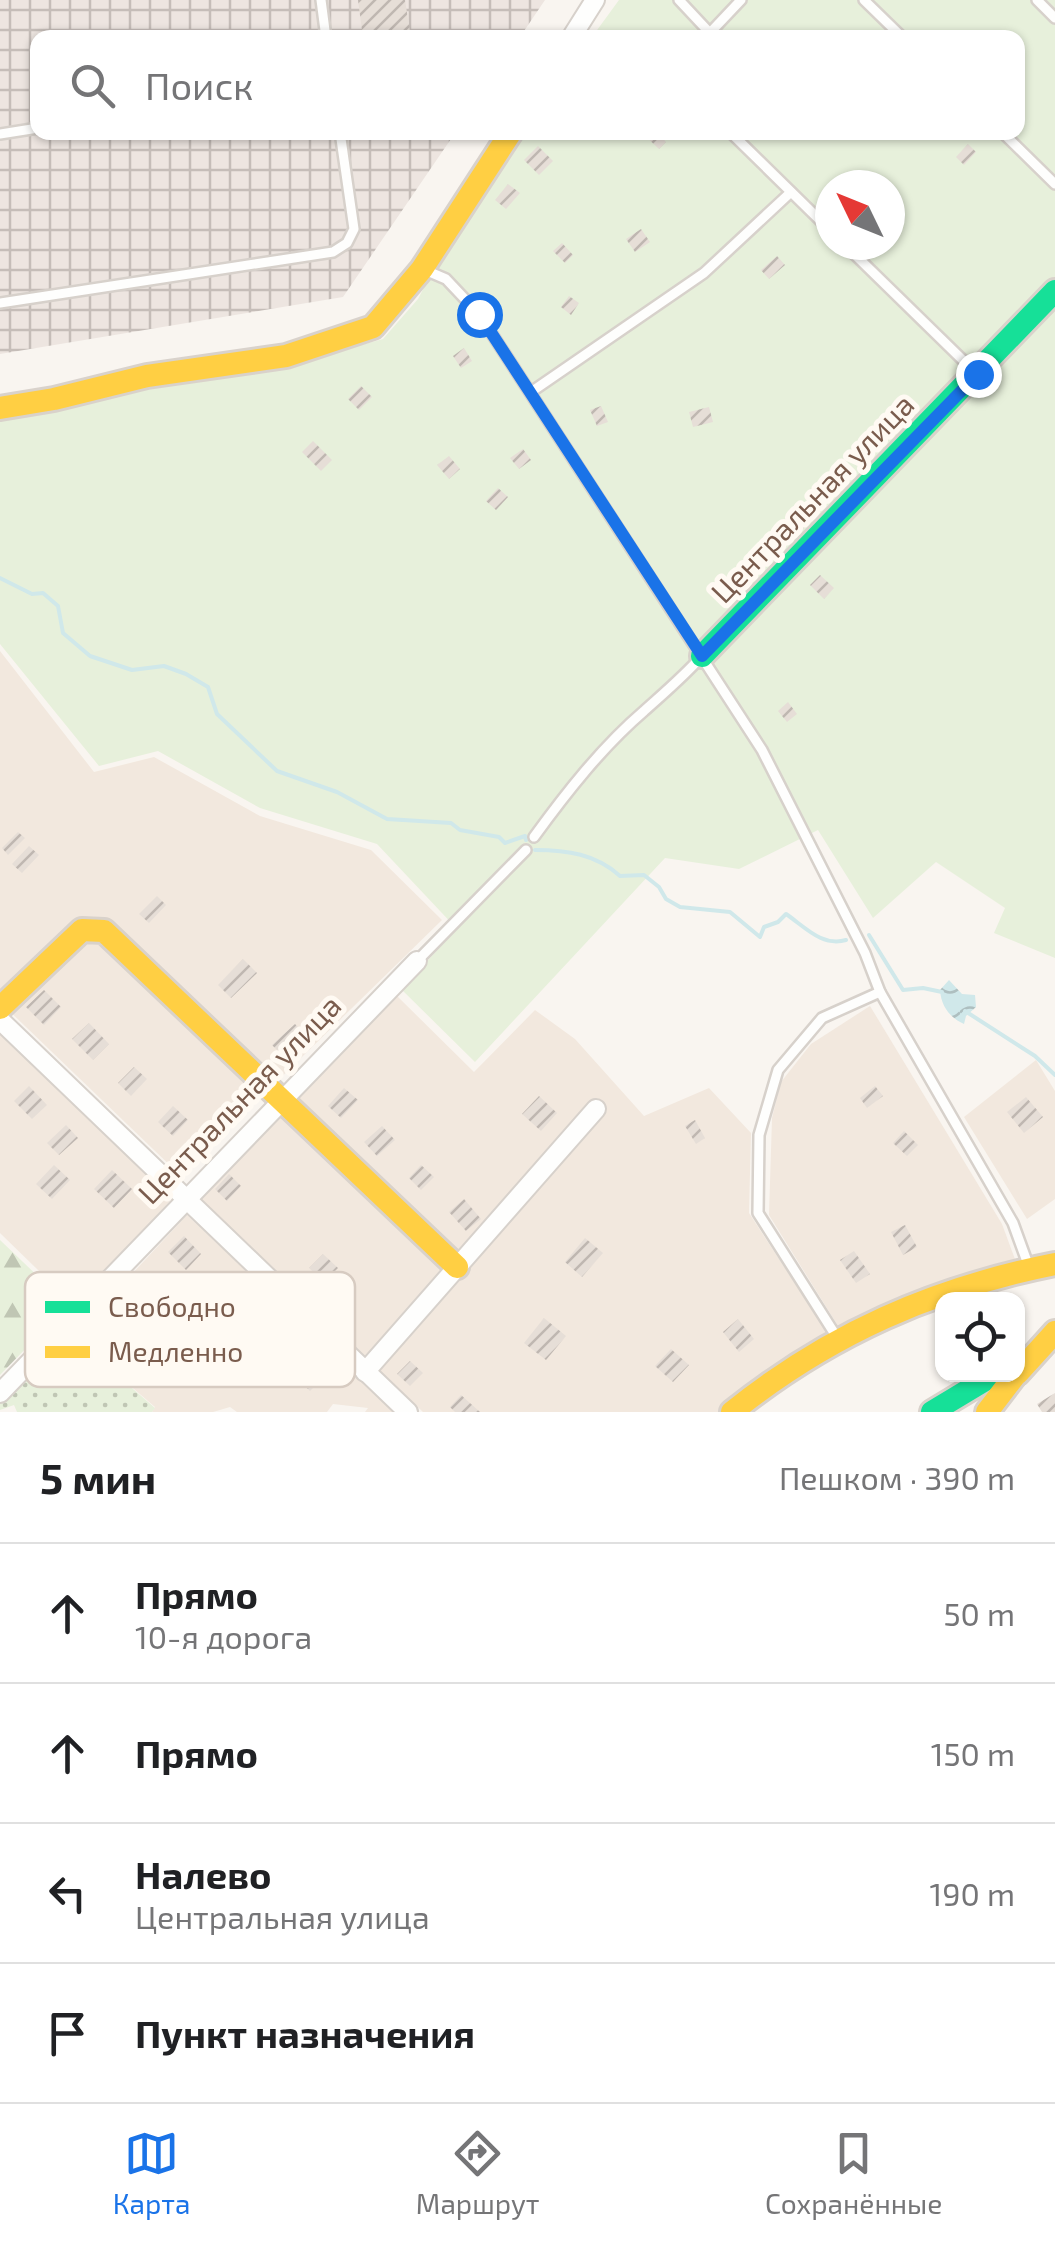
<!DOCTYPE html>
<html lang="ru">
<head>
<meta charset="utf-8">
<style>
  :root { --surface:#fff; --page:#f6f6f6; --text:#202124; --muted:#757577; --line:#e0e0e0; --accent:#1a73e8 }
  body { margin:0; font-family:"Exo 2",sans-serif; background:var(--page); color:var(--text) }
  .controls { position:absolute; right:30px; bottom:30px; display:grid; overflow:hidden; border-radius:20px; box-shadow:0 2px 8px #0004 }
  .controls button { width:90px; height:90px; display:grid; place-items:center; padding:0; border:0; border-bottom:2px solid var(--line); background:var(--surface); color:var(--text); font:50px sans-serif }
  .compass { position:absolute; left:815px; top:170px; width:90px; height:90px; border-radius:50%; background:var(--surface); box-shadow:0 2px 8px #0004; rotate:313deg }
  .stop { position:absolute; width:30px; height:30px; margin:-22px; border:8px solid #1a73e8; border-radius:50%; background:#fff }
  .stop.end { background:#1a73e8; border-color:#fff; box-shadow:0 2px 10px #0008 }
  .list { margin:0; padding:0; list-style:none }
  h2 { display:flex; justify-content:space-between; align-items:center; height:130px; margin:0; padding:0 40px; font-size:42px }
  h2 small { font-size:32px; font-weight:400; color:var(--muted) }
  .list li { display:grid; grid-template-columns:65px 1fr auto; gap:30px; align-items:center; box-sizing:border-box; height:140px; padding:0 40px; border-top:2px solid var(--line) }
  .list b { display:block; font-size:38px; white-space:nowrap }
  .list p { margin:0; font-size:32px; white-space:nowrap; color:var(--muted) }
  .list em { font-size:32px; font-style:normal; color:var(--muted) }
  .icon { flex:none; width:55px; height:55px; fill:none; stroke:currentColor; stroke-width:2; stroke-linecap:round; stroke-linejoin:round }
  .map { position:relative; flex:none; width:1055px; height:1412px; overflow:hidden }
  .search { position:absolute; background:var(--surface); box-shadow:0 2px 8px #0004; left:30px; right:30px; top:30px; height:110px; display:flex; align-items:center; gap:25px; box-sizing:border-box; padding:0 35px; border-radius:20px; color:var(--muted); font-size:38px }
  .sheet { height:690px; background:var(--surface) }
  nav { display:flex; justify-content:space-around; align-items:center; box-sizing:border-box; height:140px; border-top:2px solid var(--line); background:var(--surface); font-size:28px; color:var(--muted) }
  nav a { display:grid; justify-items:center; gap:5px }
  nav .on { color:var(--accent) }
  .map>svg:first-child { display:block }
</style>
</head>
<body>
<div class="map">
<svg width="1055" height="1412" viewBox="0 0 1055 1412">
  <defs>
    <pattern id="industrial-grid" width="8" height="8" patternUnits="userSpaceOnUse" patternTransform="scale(2.5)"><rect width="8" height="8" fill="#ede5e0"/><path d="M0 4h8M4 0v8" fill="none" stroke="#c5bdb8"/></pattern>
    <pattern id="grass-dots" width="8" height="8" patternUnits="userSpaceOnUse" patternTransform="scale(2.5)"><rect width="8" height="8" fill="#e7f0db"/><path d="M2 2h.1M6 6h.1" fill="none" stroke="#c0c6b4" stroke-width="1.8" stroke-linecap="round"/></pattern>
    <pattern id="forest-firs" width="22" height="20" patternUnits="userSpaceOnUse" patternTransform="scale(2.5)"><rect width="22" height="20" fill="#e7f0db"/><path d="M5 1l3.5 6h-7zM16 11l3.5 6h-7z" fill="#c0c6b4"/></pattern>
    <pattern id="water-waves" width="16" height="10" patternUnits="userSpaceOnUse" patternTransform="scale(2.5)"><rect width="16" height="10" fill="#d0e8ea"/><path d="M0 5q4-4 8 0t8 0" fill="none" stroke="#aebfc0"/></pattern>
    <pattern id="building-hatch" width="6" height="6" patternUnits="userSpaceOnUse" patternTransform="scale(2.5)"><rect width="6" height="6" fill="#e6ded7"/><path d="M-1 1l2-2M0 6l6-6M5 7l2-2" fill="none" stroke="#bfb7b1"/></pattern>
  </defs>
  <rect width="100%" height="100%" fill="#f9f5f0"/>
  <!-- residential -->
  <g fill="#f2e8de">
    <path d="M0,651L94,772L154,757L260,816L371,850L442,920L259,1099L247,1100L179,1174L0,1002Z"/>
    <path d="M396,995L474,1072L535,1010L575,1039L644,1116L709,1088L751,1133L749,1213L828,1334L720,1412H423L200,1199Z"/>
    <path d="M870,1006L1002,1224L1016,1262L843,1334L769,1215L772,1118L781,1082L811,1044Z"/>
    <path d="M0,1032L172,1199L73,1304L0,1233Z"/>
    <path d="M1036,1060L1055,1091V1199L1027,1219L964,1117Z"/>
    <path d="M187,1215L394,1412H365L368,1408L333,1404L327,1412H237L230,1407L213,1412H152L155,1407L73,1337Z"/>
  </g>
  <!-- industrial -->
  <path fill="url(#industrial-grid)" d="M0,0H545L520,37L38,38V132L455,133L343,297L0,354Z"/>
  <!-- grass -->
  <path fill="url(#grass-dots)" d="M64,1329L155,1408L152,1412H17L14,1405L0,1410V1397Z"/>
  <!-- forest -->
  <path fill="url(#forest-firs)" d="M0,1240L68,1305L0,1375Z"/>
  <!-- garden -->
  <path fill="#e7f0db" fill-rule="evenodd" d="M619,0H1055V958L994,933L1005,908L936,862L873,918L818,830L739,869L665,858L475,1062L401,989L457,929L377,844L260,808L158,751L99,766L0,644V417L311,359L383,339L418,299L443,251L526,133L1018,132V38L592,37ZM830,185H890V245H830Z"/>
  <!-- water -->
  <path fill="url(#water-waves)" d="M949,980L962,994L975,995L976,1007L966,1016L964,1024C950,1018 941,1006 940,990Z"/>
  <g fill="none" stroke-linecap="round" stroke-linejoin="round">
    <!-- stream -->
    <g stroke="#d0e8ea" stroke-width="4">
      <path d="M0,578L32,594L43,593L58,606L63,633L90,656L132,670L164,666L186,674L208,687L217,714L277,771L337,792L387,819L451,823L460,830L499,837L505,843L525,836L526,840"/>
      <path d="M535,850C567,850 596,854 620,876L644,875L659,887L666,899L680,907L730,912L760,937L764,927L778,922L786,914C805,927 822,947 846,940"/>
      <path d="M869,935L903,990L923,988L942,992"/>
      <path d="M965,1011L1035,1056L1055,1075"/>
    </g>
  </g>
  <!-- building -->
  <g fill="url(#building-hatch)">
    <path d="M358,0H405L411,38H363Z"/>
    <path d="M641,132H657L666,142L659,149Z"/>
    <path d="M968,144L976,152L964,165L956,157Z"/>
    <path d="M538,146L553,161L539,175L524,160Z"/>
    <path d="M508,184L520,193L506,209L495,200Z"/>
    <path d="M641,229L650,242L635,252L626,239Z"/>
    <path d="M562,243L573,255L565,263L553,251Z"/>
    <path d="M777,256L785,265L769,279L761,270Z"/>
    <path d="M569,296L579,303L571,315L561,307Z"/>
    <path d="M464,348L472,361L461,368L453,356Z"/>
    <path d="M361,386L372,397L359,410L348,399Z"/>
    <path d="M601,406L608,422L597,426L590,410Z"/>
    <path d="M709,407L713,422L693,427L689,412Z"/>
    <path d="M313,441L332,460L321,471L302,452Z"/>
    <path d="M523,449L531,460L519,469L510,458Z"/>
    <path d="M449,456L460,469L449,479L437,465Z"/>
    <path d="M498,488L508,497L496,510L486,501Z"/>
    <path d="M799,519L806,526L790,542L783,535Z"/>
    <path d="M820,575L834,588L824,599L810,585Z"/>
    <path d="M788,702L797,714L787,722L778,711Z"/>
    <path d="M18,832L25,838L8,855L2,848Z"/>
    <path d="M29,846L39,855L22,873L12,864Z"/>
    <path d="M157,896L166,905L149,923L139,914Z"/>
    <path d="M243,959L257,973L231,998L218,985Z"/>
    <path d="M44,990L61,1007L44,1025L26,1007Z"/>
    <path d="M89,1023L109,1044L93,1060L72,1039Z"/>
    <path d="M295,1024L305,1035L283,1056L272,1045Z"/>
    <path d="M134,1067L147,1079L131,1096L118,1083Z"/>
    <path d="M29,1086L47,1105L32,1119L14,1101Z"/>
    <path d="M875,1086L883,1096L867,1108L860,1098Z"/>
    <path d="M344,1088L358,1100L341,1118L328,1106Z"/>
    <path d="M539,1096L557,1113L541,1131L522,1114Z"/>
    <path d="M1026,1097L1043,1117L1024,1133L1007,1112Z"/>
    <path d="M173,1106L188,1120L173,1136L158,1122Z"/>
    <path d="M695,1120L705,1138L696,1144L685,1126Z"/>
    <path d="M66,1125L78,1138L59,1155L47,1143Z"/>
    <path d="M382,1126L395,1140L377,1156L364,1142Z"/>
    <path d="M904,1131L918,1145L907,1156L893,1143Z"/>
    <path d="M54,1165L70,1180L52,1199L36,1184Z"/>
    <path d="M421,1165L434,1177L421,1190L409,1178Z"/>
    <path d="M112,1170L132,1189L114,1208L94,1189Z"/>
    <path d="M229,1174L241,1186L227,1201L215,1189Z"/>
    <path d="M464,1199L481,1219L466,1231L449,1212Z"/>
    <path d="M905,1225L917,1247L903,1255L891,1232Z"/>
    <path d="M184,1236L201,1254L186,1270L168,1252Z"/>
    <path d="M585,1238L603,1253L582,1277L565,1262Z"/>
    <path d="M854,1251L870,1274L856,1283L840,1260Z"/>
    <path d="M323,1254L338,1268L324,1282L309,1268Z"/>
    <path d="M544,1318L566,1336L546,1360L524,1343Z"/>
    <path d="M738,1319L754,1339L739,1352L723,1332Z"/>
    <path d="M671,1349L689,1365L673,1382L655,1366Z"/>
    <path d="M302,1351L326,1375L310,1391L286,1367Z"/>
    <path d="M410,1361L423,1373L410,1386L397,1374Z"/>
    <path d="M1055,1393V1412H1042L1037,1404Z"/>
    <path d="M461,1395L480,1412H455L450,1407Z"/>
  </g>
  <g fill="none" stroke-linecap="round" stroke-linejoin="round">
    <defs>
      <g id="lane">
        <path d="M321,0L326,38"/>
        <path d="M679,0L709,32"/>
        <path d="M864,0L903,38"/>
        <path d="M1037,0L1055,18"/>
        <path d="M705,38L741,0"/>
        <path d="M730,132L830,230"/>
        <path d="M1002,132L1055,184"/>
        <path d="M0,134L38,128"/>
        <path d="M845,245L975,372"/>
        <path d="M425,270L446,279L479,314L762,750L865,953L880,992L1013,1223L1029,1267"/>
        <path d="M0,303L333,252L347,243L354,229L340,132"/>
        <path d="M531,392L704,273L791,192"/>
        <path d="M534,837C566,793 602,747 644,711C664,693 683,677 701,657"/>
        <path d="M417,961L526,850"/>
        <path d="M838,1339L758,1213L759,1135L778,1070L822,1018L880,992"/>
      </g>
      <g id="street">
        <path d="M571,38L595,0"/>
        <path d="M0,1020L408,1412"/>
        <path d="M365,1372L596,1109"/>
        <path d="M0,1393L417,961"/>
      </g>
      <g id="fast">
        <path d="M702,656L1055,291"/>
        <path d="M932,1412L995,1374"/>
      </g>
      <g id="slow">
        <path d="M0,408L54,399L147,376L286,356L373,327L422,269L511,132"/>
        <path d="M0,1008L82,930L104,931L457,1267"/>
        <path d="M1018,1373L1055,1332"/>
        <path d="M732,1412C829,1334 934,1288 1055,1264"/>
        <path d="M987,1412L1016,1374"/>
      </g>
    </defs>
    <!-- lane casing -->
    <use href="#lane" stroke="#d7d1cb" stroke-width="14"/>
    <!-- street casing -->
    <use href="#street" stroke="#d7d1cb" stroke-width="22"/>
    <!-- fast casing -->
    <use href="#fast" stroke="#d9d2cb" stroke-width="28"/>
    <!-- slow casing -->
    <use href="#slow" stroke="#d9d2cb" stroke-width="28"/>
    <!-- lane -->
    <use href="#lane" stroke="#fefefd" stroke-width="9"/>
    <!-- street -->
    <use href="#street" stroke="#fefefd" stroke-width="18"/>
    <!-- fast -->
    <use href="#fast" stroke="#16e098" stroke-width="22"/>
    <!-- slow -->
    <use href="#slow" stroke="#ffcf43" stroke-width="22"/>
  </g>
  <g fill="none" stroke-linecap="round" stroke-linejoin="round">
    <!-- route -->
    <path stroke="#1a73e8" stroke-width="12" d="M479,314L702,656L978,374"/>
  </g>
  <g text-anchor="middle" stroke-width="10" stroke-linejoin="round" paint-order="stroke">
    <!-- street labels -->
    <g font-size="30" fill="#7a5c4d" stroke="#fffaf3">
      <text transform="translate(813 499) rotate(-46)" y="10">Центральная улица</text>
      <text transform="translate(240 1100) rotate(-46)" y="10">Центральная улица</text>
    </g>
  </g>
  <!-- legend -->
  <rect x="25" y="1272" width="330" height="115" rx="15" fill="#fffaf3" stroke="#d7cbc1" stroke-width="2.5"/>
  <rect x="45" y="1301" width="45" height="12" fill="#16e098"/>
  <rect x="45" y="1346" width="45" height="12" fill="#ffcf43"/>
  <g font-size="28" fill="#7a5c4d">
    <text x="108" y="1317">Свободно</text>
    <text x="108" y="1362">Медленно</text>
  </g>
</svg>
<div class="controls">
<button><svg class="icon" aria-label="locate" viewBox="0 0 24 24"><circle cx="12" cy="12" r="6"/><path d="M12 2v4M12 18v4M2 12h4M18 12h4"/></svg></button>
</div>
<svg class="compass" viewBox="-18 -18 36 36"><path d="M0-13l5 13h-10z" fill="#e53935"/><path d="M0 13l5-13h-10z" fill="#757577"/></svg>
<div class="stop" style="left:479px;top:314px"></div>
<div class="stop end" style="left:978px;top:374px"></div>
<div class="search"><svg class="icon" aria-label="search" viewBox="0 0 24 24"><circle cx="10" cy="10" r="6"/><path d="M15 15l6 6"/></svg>Поиск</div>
</div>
<section class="sheet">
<h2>5 мин<small>Пешком · 390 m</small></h2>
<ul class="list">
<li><svg class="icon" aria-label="ahead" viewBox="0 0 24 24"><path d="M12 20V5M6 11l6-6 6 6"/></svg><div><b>Прямо</b><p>10-я дорога</p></div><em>50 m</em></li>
<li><svg class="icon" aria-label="ahead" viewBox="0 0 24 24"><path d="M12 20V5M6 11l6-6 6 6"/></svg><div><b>Прямо</b></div><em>150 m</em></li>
<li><svg class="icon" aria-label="left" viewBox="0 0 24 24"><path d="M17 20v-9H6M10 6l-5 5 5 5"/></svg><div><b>Налево</b><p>Центральная улица</p></div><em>190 m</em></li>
<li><svg class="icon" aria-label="arrive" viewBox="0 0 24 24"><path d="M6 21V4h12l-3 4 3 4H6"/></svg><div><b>Пункт назначения</b></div></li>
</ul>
</section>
<nav>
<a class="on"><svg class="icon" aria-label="map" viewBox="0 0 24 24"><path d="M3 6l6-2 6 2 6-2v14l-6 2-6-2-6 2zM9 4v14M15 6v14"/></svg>Карта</a>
<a><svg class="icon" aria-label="directions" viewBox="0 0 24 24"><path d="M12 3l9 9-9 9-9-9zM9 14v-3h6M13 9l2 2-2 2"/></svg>Маршрут</a>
<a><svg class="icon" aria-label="saved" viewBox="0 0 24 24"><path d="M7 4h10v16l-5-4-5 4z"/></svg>Сохранённые</a>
</nav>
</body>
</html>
